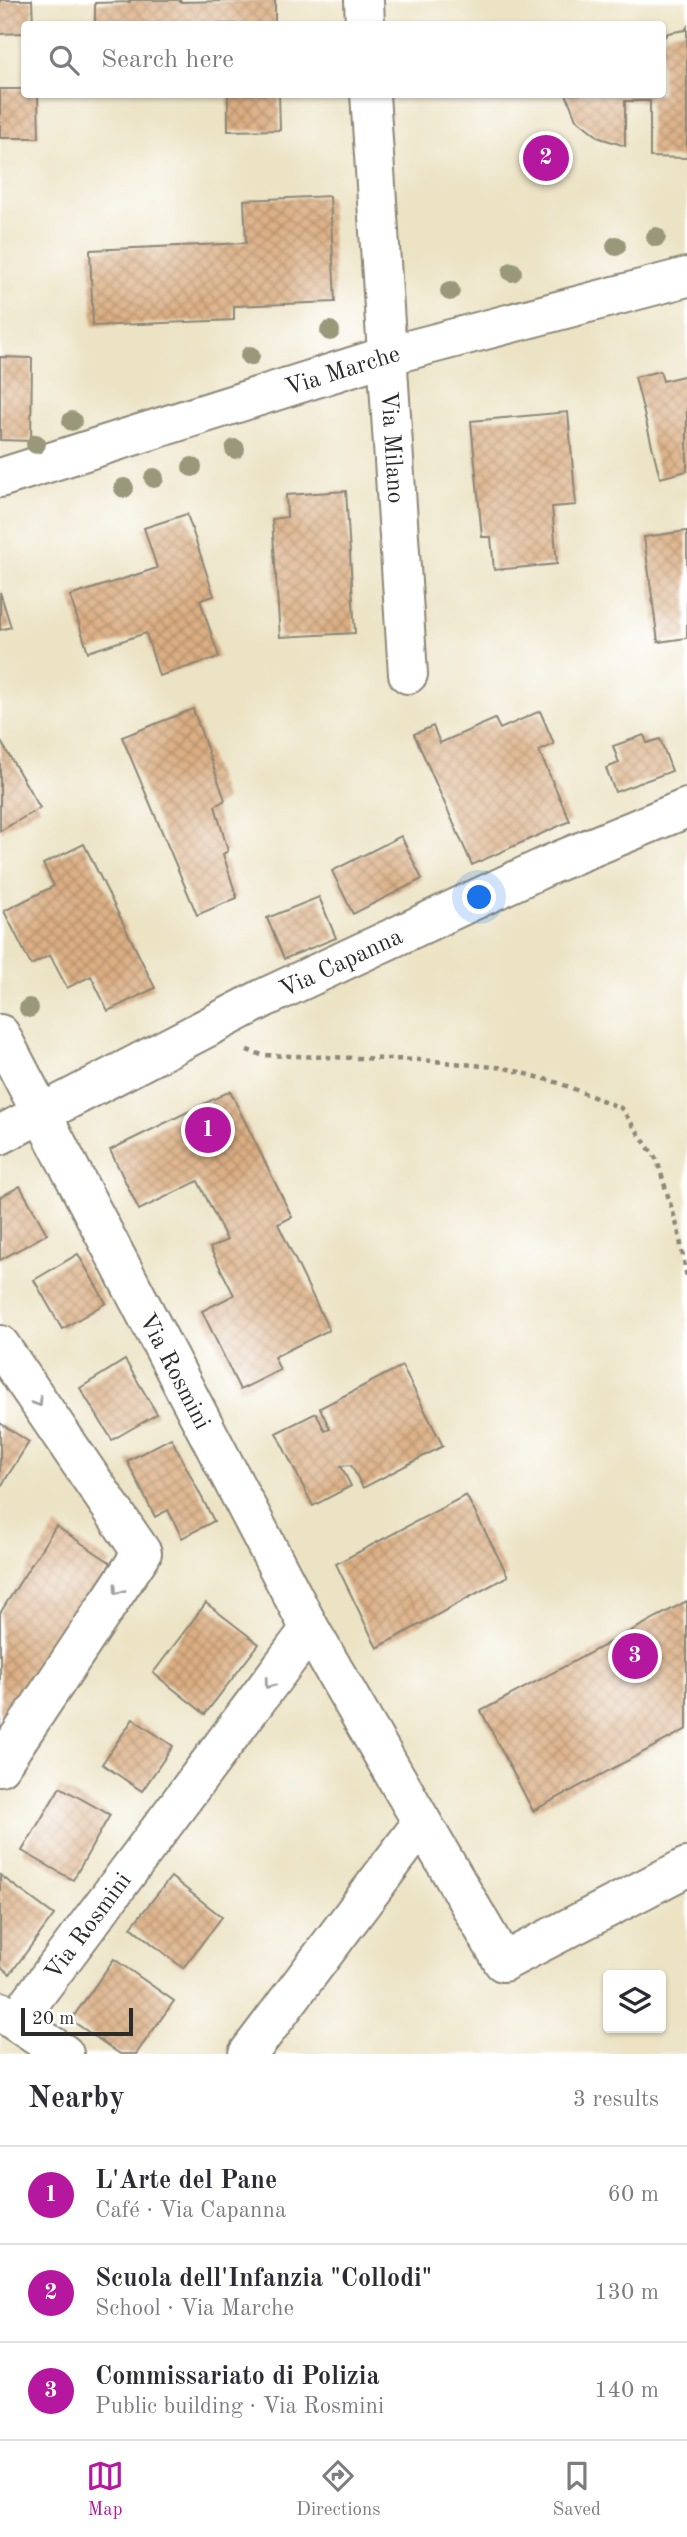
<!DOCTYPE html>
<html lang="en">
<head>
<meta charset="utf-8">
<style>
  :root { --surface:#fff; --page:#f2f2f3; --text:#2b2b33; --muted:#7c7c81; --line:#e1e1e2; --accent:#b5179e }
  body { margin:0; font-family:"Old Standard TT",serif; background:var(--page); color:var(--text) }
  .controls { position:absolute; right:21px; bottom:21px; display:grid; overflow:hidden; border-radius:7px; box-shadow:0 2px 5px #0004 }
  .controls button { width:63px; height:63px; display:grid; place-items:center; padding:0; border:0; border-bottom:2px solid var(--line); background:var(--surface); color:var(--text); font:35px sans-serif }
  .scale { position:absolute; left:21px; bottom:18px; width:112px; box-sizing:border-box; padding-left:7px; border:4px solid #2b2b2b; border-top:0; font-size:19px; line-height:24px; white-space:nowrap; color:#2b2b2b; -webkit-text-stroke:5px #fff; paint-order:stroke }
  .you { position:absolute; left:480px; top:898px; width:24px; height:24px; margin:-18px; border:5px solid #fff; border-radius:50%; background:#1a73e8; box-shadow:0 0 0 10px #1a73e833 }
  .badge { display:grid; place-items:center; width:46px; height:46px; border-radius:50%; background:var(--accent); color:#fff; font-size:23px; font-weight:700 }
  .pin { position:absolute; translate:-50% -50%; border:4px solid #fff; box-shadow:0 2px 7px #0006 }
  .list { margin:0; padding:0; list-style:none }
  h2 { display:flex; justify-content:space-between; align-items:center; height:91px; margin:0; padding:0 28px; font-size:30px }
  h2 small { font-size:23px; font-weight:400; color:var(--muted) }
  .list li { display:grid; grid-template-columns:46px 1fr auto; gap:21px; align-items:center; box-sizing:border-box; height:98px; padding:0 28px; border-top:2px solid var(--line) }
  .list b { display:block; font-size:26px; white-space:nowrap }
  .list p { margin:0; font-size:23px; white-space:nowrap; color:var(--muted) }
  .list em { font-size:23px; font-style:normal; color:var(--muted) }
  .icon { flex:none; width:38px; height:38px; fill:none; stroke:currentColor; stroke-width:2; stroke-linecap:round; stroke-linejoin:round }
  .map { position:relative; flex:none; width:687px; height:2054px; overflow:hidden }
  .search { position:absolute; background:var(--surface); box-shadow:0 2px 5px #0004; left:21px; right:21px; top:21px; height:77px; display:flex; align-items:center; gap:18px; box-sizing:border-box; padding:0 24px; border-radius:7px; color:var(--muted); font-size:26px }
  .sheet { height:385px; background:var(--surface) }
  nav { display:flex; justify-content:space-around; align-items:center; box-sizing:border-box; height:98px; border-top:2px solid var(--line); background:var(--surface); font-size:19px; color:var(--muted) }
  nav a { display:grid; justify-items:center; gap:4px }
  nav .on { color:var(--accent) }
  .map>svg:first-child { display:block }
</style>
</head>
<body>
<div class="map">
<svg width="687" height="2054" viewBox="0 0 687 2054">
  <defs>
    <pattern id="building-cross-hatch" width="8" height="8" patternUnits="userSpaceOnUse" patternTransform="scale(1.75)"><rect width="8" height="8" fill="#dcaf83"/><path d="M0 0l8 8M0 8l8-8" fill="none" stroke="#b38f6b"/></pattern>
  </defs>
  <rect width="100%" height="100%" fill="#fff"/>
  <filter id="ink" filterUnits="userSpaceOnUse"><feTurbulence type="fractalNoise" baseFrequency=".0143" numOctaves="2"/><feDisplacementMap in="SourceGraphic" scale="14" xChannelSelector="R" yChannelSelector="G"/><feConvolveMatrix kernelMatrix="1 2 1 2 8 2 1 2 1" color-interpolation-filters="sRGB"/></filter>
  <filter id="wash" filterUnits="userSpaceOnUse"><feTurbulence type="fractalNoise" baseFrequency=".00686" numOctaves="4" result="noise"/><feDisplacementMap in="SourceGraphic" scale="28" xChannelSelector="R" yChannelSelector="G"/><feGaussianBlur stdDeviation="1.57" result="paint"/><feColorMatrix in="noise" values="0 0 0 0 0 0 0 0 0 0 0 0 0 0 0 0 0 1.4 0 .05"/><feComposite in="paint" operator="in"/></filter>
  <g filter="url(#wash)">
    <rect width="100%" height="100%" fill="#ece3c4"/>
    <g id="blocks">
      <!-- building -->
      <g fill="url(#building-cross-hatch)">
        <path d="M0,0H32L33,24H24V33L0,34Z"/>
        <path d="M129,0H180V2L275,0V24H95V3L130,2Z"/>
        <path d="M687,27V158L650,157V101H625V146L600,138L576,119L566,94H662V39L668,33L685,30Z"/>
        <path d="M0,89H24V94H38L39,138H0Z"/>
        <path d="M228,94H279L280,130L228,131Z"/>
        <path d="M330,196L335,302L234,306V320L93,326L90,250L246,243L244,200Z"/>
        <path d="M0,357L32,358L31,441L0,440Z"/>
        <path d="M660,371L663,381L687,375V471L660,478L635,377Z"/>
        <path d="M568,412L576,505L552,507L557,564L494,570L491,537H482L471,421Z"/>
        <path d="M346,491L355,633L280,637L272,519L287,517L286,495Z"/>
        <path d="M187,514L214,596L200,600L219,657L159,676L146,633L88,652L70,596L157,568L144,528Z"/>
        <path d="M687,531V638L658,642L644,537Z"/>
        <path d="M0,592L11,627L0,630Z"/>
        <path d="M193,709L225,800L215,806L228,851L223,854L237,898L197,915L122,737Z"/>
        <path d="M540,711L554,744L539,751L570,821L472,865L414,734L433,726L440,743L495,719L500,729Z"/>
        <path d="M644,735L647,743L660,739L672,771L615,792L606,768L619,763L613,746Z"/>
        <path d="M0,740L40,808L0,831Z"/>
        <path d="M401,836L422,879L353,914L332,871Z"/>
        <path d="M84,844L155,988L108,1011L91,976L67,988L50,955L31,965L4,911L54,886L43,864Z"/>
        <path d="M319,897L336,938L284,959L267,918Z"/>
        <path d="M230,1091L292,1217L278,1224L329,1330L274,1357L280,1370L240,1390L202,1311L234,1295L210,1248L227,1240L198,1181L139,1210L110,1150Z"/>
        <path d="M20,1186L47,1234L0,1260V1197Z"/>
        <path d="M78,1254L106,1303L62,1329L34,1280Z"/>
        <path d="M125,1360L157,1414L112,1440L80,1388Z"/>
        <path d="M402,1366L443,1446L363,1488L351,1465L341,1466L351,1486L313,1506L276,1433L316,1413L325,1431L330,1429L320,1408Z"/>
        <path d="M0,1423L29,1442L0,1488Z"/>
        <path d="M171,1438L214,1521L182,1538L168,1510L155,1517L127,1461Z"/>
        <path d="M466,1495L508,1576L377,1648L336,1564Z"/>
        <path d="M56,1526L111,1563L0,1737V1613Z"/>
        <path d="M687,1601V1729L533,1811L481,1711Z"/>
        <path d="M206,1603L259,1644L205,1714L153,1673Z"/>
        <path d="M133,1719L173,1746L142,1791L102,1764Z"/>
        <path d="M60,1787L110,1815L73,1880L22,1851Z"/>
        <path d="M0,1875L54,1915L10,1974L0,1966Z"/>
        <path d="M171,1877L222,1917L183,1968L131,1927Z"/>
        <path d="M114,1959L174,2001L136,2054H120L71,2020Z"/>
      </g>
    </g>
  </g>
  <g filter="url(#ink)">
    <use href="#blocks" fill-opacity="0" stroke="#8c8778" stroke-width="2"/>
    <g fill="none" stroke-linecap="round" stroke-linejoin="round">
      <defs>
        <g id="minor">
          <path d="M364,0L365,24"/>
          <path id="s1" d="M370,94L408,674"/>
          <path id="s2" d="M0,478L386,356L687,277"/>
          <path id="s3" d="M0,1034L310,1629L503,1962L687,1867"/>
          <path d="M0,1345L142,1553L0,1766"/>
          <path d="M0,2011L64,2054"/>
          <path id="s4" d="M16,2021L310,1629"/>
          <path d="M248,2054L422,1823"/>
        </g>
        <g id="major">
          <path id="s5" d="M0,1135L264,998L549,865L687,808"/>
        </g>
      </defs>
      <!-- minor casing -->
      <use href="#minor" stroke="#8c8778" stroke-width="42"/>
      <!-- major casing -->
      <use href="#major" stroke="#8c8778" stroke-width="42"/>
      <!-- path -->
      <path stroke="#8c8778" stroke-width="4.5" stroke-dasharray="5 5" stroke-linecap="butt" d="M247,1050L262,1055L422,1060L505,1068L559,1083L621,1108L657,1160L678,1229L687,1278"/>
      <!-- minor -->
      <use href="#minor" stroke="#fff" stroke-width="38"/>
      <!-- major -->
      <use href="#major" stroke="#fff" stroke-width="38"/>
    </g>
    <!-- trees -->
    <g fill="#99987a">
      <circle cx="656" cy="237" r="10"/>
      <circle cx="616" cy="246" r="10"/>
      <circle cx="512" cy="272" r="10"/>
      <circle cx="450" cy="291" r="10"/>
      <circle cx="330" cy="331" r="10"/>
      <circle cx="250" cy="356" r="10"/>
      <circle cx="72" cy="421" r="10"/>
      <circle cx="36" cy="444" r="10"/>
      <circle cx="235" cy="449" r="10"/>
      <circle cx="192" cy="467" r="10"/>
      <circle cx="154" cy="478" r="10"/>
      <circle cx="124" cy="488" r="10"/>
      <circle cx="29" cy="1008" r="10"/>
    </g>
    <!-- one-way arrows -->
    <defs><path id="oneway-chevron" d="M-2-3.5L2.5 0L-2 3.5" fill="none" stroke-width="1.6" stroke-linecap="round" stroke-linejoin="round" transform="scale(1.75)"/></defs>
    <g stroke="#a0a0a0">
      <use href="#oneway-chevron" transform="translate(38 1402) rotate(56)"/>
      <use href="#oneway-chevron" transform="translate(118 1590) rotate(124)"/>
      <use href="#oneway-chevron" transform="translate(269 1684) rotate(127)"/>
    </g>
  </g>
  <g text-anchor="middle" stroke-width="6" stroke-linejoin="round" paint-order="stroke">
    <!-- street labels -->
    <g font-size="24" fill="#2b2b2b" stroke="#fff">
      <text dy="8" stroke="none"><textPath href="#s2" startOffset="359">Via Marche</textPath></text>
      <text dy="8" stroke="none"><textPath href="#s1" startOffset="354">Via Milano</textPath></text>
      <text dy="8" stroke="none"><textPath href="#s5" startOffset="382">Via Capanna</textPath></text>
      <text dy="8" stroke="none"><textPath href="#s3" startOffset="380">Via Rosmini</textPath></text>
      <text dy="8" stroke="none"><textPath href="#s4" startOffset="119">Via Rosmini</textPath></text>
    </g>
  </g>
</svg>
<div class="controls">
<button><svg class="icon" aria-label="layers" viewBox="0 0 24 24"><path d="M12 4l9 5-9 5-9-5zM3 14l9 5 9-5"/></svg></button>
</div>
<div class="scale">20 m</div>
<div class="you"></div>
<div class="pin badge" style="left:208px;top:1130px">1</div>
<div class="pin badge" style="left:546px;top:158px">2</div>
<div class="pin badge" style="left:635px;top:1656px">3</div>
<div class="search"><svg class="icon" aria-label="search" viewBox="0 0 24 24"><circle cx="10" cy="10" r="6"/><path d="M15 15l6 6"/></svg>Search here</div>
</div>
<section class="sheet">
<h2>Nearby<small>3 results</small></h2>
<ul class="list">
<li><span class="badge">1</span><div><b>L'Arte del Pane</b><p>Café · Via Capanna</p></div><em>60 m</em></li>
<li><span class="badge">2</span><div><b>Scuola dell'Infanzia &quot;Collodi&quot;</b><p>School · Via Marche</p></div><em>130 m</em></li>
<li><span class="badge">3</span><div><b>Commissariato di Polizia</b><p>Public building · Via Rosmini</p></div><em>140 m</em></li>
</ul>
</section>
<nav>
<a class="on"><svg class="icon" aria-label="map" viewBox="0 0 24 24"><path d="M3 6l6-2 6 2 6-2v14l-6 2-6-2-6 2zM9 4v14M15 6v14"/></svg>Map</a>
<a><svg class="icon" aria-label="directions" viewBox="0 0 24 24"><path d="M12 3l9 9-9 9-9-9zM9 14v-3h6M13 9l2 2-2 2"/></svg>Directions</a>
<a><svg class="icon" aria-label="saved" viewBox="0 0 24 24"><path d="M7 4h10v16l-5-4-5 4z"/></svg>Saved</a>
</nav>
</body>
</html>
